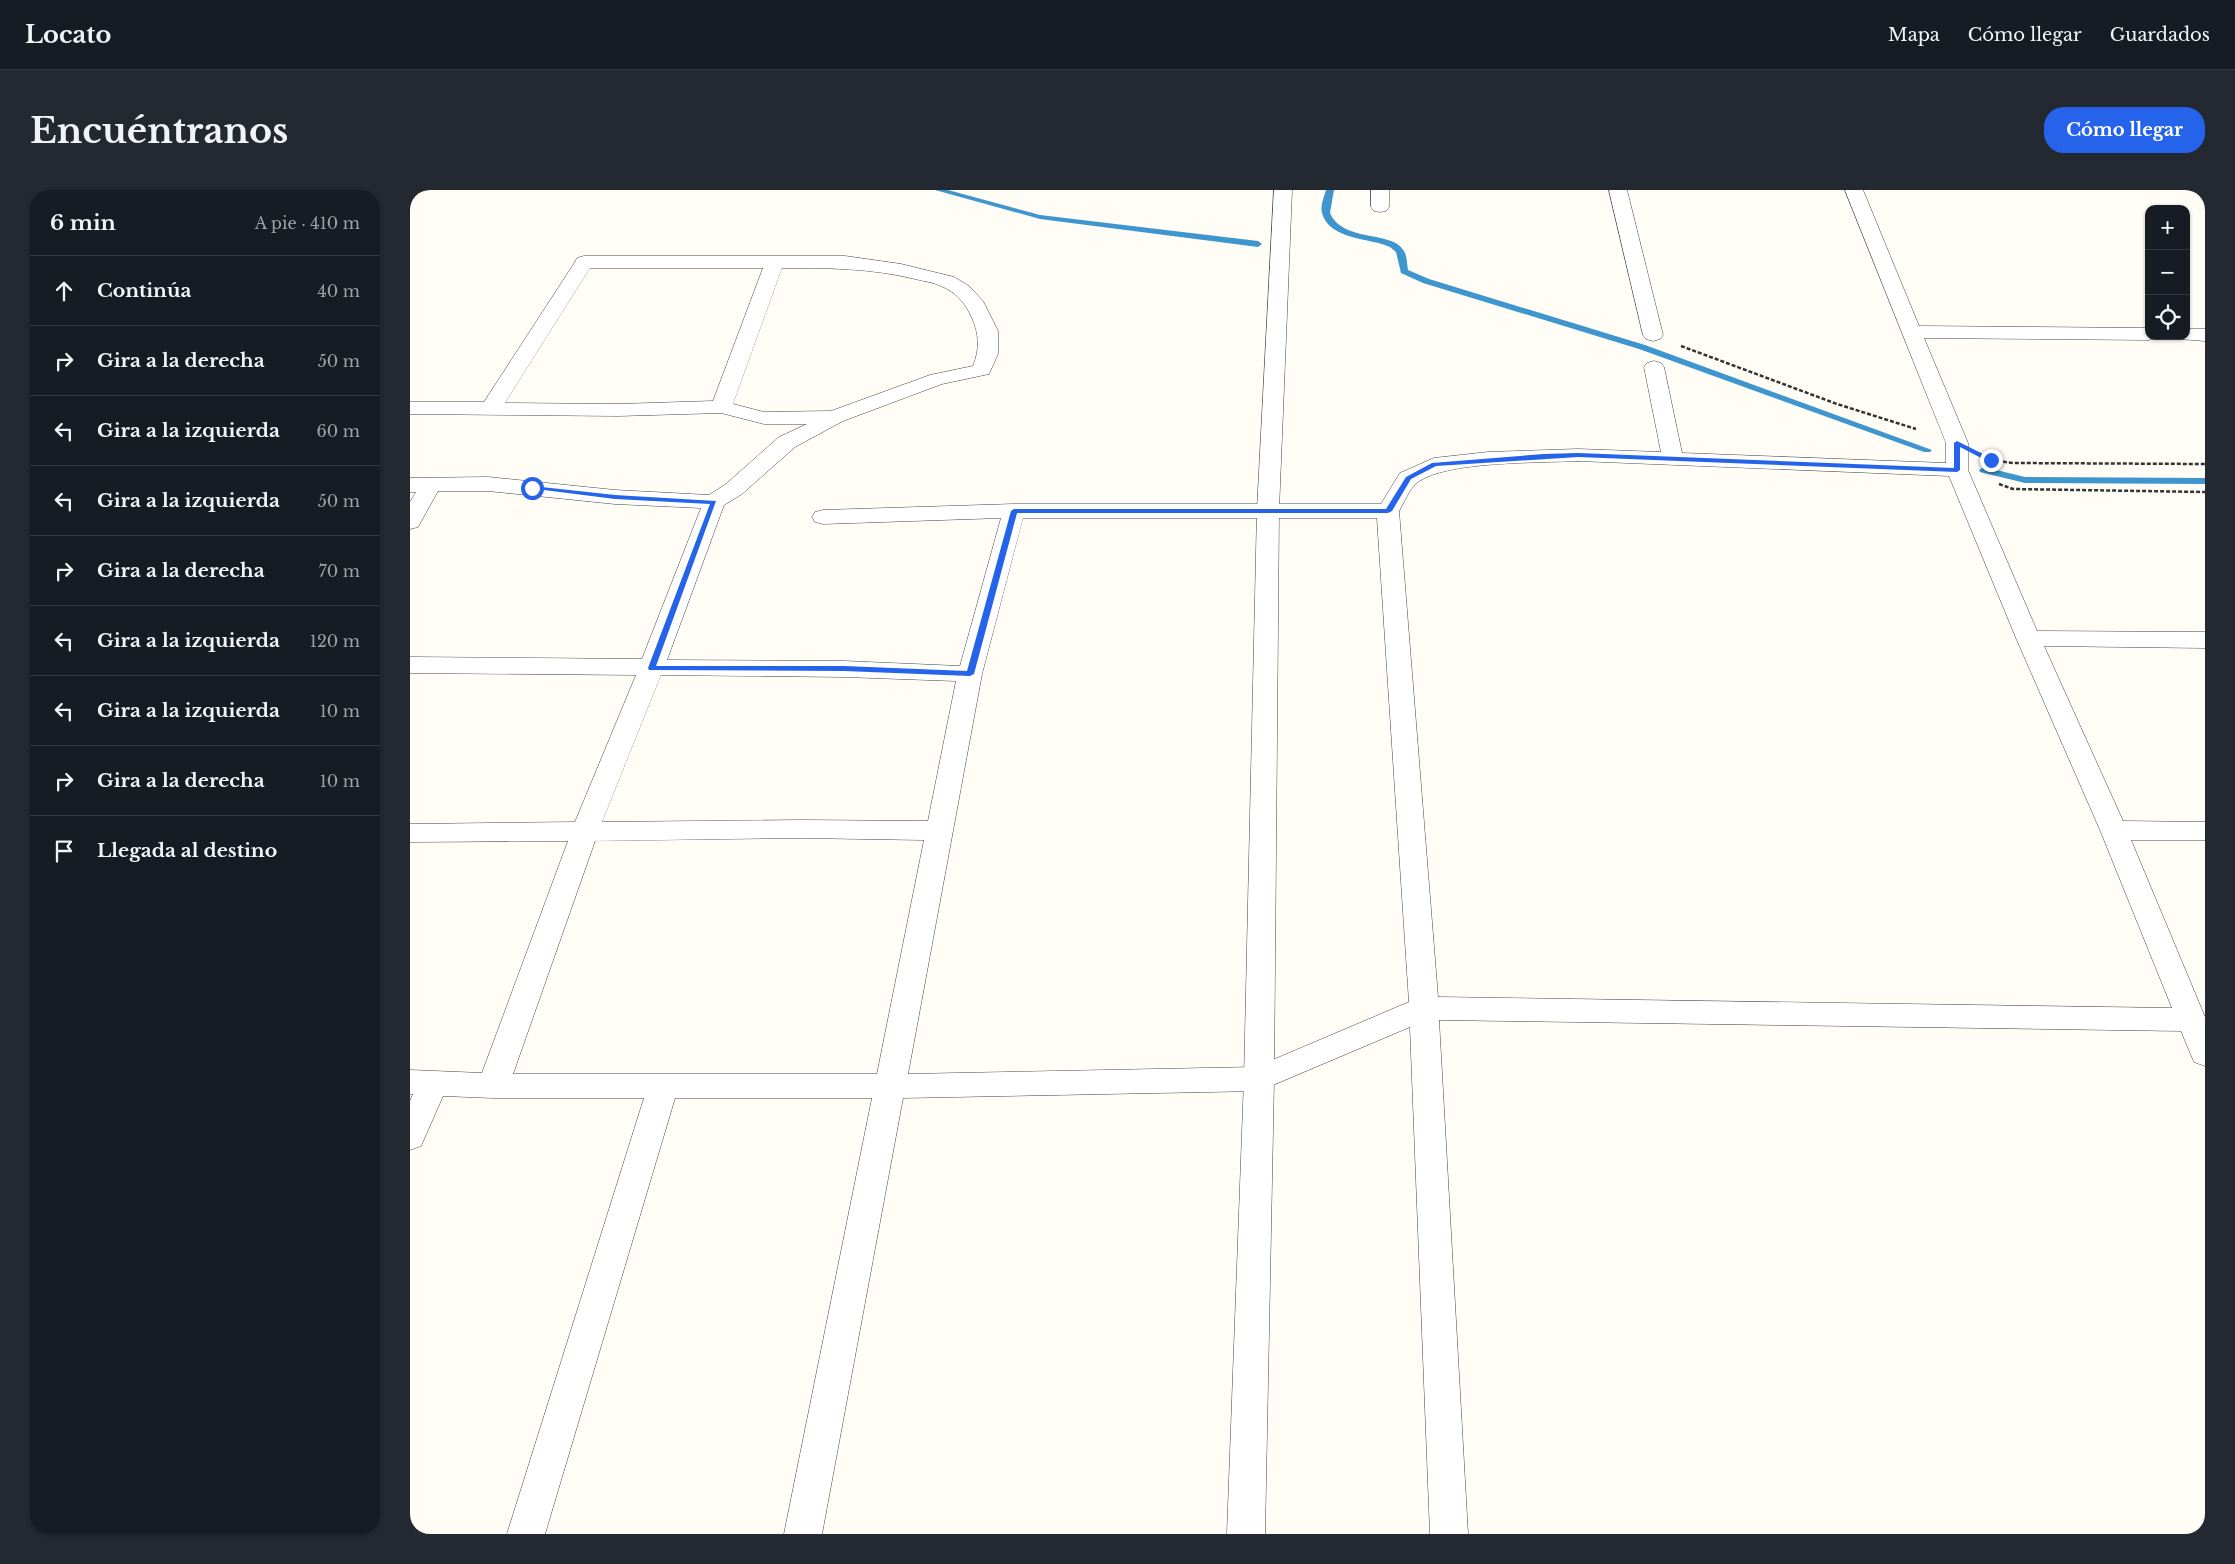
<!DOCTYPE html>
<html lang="es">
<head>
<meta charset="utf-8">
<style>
  :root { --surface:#171b24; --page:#242831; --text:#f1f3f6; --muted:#9ea1a6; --line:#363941; --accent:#2563eb }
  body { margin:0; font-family:"Libre Baskerville",serif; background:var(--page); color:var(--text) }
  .controls { position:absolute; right:15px; top:15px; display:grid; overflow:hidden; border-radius:10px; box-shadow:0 1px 4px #0004 }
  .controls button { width:45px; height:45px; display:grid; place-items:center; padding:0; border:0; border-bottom:1px solid var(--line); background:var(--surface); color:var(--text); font:25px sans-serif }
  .stop { position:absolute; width:15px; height:15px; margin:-11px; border:4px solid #2563eb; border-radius:50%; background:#fff }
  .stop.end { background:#2563eb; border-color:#fff; box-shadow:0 1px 5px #0008 }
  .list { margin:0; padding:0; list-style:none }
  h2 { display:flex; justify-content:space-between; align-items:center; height:65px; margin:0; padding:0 20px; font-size:21px }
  h2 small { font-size:16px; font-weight:400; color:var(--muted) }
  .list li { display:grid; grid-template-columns:32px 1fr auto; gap:15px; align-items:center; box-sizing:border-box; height:70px; padding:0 20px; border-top:1px solid var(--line) }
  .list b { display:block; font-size:19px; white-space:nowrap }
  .list em { font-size:16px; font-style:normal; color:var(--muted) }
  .icon { flex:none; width:28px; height:28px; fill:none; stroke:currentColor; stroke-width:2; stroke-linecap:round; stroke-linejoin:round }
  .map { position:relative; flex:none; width:1795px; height:1344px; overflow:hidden; border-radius:20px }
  header { display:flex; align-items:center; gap:30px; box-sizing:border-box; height:70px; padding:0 25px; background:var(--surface); border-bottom:1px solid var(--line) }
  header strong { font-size:24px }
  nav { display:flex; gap:28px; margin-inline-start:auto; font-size:18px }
  .intro { display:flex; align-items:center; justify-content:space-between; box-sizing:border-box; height:120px; padding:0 30px }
  h1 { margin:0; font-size:35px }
  .button { padding:12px 22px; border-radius:20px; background:var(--accent); color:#fff; font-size:18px; font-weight:700 }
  main { display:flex; gap:30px; padding:0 30px }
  aside { flex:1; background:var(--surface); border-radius:20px; box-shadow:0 1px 4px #0004 }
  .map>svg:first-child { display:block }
</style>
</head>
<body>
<header>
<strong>Locato</strong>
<nav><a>Mapa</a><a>Cómo llegar</a><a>Guardados</a></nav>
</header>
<div class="intro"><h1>Encuéntranos</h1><a class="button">Cómo llegar</a></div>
<main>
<aside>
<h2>6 min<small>A pie · 410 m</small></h2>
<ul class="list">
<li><svg class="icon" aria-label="ahead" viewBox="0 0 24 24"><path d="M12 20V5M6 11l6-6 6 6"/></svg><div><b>Continúa</b></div><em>40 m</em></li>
<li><svg class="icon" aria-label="right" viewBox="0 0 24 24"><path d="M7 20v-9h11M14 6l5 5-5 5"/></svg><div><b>Gira a la derecha</b></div><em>50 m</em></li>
<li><svg class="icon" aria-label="left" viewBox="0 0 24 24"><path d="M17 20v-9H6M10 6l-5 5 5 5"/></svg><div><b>Gira a la izquierda</b></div><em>60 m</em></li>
<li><svg class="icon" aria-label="left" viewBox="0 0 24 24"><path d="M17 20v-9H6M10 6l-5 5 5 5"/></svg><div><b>Gira a la izquierda</b></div><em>50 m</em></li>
<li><svg class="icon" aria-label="right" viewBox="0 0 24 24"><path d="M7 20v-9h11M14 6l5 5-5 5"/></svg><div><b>Gira a la derecha</b></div><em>70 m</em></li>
<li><svg class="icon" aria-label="left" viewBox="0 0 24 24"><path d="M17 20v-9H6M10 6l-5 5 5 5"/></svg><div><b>Gira a la izquierda</b></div><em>120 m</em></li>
<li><svg class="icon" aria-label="left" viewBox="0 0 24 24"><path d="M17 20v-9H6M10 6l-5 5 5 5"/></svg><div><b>Gira a la izquierda</b></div><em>10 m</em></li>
<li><svg class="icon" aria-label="right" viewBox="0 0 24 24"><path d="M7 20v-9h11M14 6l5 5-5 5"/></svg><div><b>Gira a la derecha</b></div><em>10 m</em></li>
<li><svg class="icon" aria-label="arrive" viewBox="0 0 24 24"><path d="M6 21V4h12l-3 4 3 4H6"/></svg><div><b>Llegada al destino</b></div></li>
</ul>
</aside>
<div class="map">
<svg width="1795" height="1344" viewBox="0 0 1795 1344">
  <rect width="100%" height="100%" fill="#fffdf5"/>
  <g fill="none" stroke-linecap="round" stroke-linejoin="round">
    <!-- stream -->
    <g fill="#3f96cf" fill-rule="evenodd">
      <path d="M525,0H538L630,25L848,51L852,54L848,57L630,29Z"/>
      <path d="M916,0H924L920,23C933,53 983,40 994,61C997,66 997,74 998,80L1019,89L1235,155L1522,260L1520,262H1514L1229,159L1013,93L991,83L986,62L980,57C961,48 919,50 912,23C910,16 914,7 916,0Z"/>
      <path d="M1574,277L1615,287L1795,288V294L1615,293L1570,282L1569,280Z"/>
    </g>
    <defs>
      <g id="minor">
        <path d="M961,0H979V17L976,21L970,22L964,21L961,17Z"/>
        <path d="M1199,0H1217L1253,145L1250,149L1243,151L1236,149L1233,145Z"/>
        <path d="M1435,0H1453L1509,136L1739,138V146H1747L1739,150L1514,148L1558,253V280L1627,441L1795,442V458L1634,456L1713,631L1795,632V650H1721L1795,827V876L1784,872L1771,841L1029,830L1058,1344H1020L1000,837L849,901L493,908L412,1344H374L462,908H265L135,1344H97L234,908H83L33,906L11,956L0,960V911L3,904H0V880L72,883L158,651L0,652V634L165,632L226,485L0,483V467L232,469L291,318L205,314L78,301H28L8,337L0,339V312L6,302H0V288L78,287L205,300L299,305L316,294L369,247L397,234H354L311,223L208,226L0,224V212H74L165,72L167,68L174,66H435L491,74L544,87L559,96L573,111L588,141V164L579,184L532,194L433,231L385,257L332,304L314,315L257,470L434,471L550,476L591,328L413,334L405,332L402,327L405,322L413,320L604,314H971L990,283L1024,268L1078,262L1168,259L1251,262L1234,177L1237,173L1244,171L1251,173L1254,177L1272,263L1536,273V253ZM180,78H353L303,211L208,214L95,213ZM372,78C417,78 461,78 505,89C513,91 523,92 531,96C546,102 556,114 562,128C569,144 570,159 563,176L520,185L421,221L354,222L323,214ZM1168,271L1539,286L1606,448L1690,640L1762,818L1028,807L989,321C994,313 1000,297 1008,292C1036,271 1130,273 1168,271ZM613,328H967L999,812L846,877L498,884L572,484ZM251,485L434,487L546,491L518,631L391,630L192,632ZM391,648L514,650L467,884H103L185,651Z"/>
        <path d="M1776,139H1795V151L1769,149L1767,146H1776Z"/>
      </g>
      <path id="tertiary" d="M864,0H882L869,320L864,889L855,1344H817L834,889L847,320Z"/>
    </defs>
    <!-- minor casing -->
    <use href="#minor" stroke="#444" stroke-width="1"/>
    <!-- tertiary casing -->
    <use href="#tertiary" stroke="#444" stroke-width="1"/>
    <!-- path -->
    <g stroke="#333" stroke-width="2.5" stroke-dasharray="4 2" stroke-linecap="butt">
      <path d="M1271,156L1427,214L1506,239"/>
      <path d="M1581,270L1603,273L1795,274"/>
      <path d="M1589,294L1603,299L1795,302"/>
    </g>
    <!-- minor -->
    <use href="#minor" fill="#fff" fill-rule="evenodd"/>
    <!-- tertiary -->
    <use href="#tertiary" fill="#fff" fill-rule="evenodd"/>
  </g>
  <!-- route -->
  <path fill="#2563eb" d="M1547,251L1585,270L1579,272L1550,257V280L1547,282L1168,267L1026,276L1001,289L982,321L978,323H607L564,484L560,486L434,481L239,480L238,478L300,314L205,309L118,298L122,296L205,305L306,311L246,476H434L557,481L601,321L604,319H976L996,287L1022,273L1134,264L1168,263L1544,278V253Z"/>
</svg>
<div class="controls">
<button>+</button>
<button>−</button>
<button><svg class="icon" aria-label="locate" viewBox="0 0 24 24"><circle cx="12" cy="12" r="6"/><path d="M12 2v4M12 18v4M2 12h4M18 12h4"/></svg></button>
</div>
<div class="stop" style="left:122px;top:298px"></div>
<div class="stop end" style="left:1581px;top:270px"></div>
</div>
</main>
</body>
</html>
